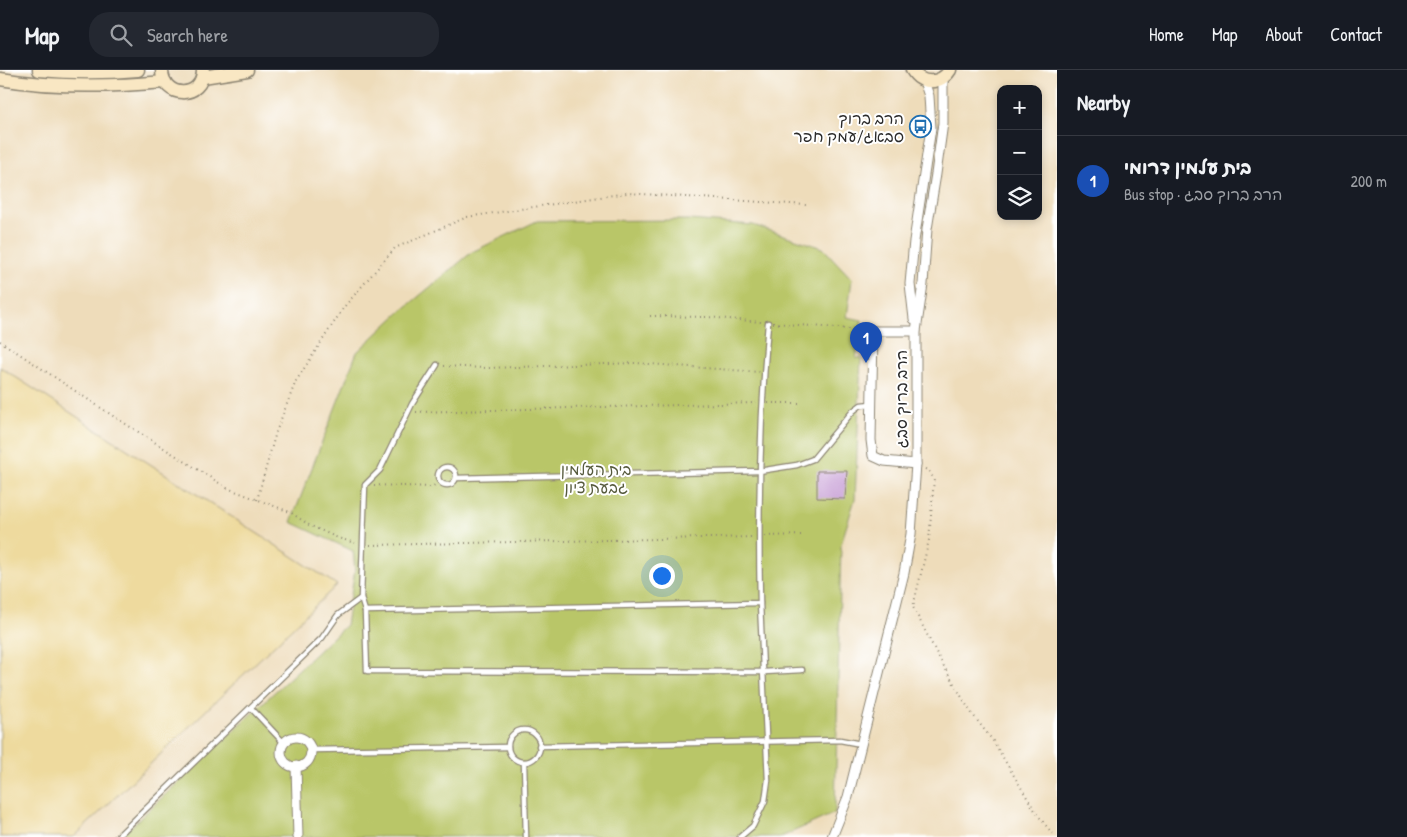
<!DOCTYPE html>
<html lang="en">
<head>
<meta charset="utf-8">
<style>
  :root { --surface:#171b24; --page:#242831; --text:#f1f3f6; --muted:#9ea1a6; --line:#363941; --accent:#1f6fb2 }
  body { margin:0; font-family:"Patrick Hand","Playpen Sans Hebrew",sans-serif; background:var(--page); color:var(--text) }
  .controls { position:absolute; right:15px; top:15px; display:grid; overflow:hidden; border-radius:10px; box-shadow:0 2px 8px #0003 }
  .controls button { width:45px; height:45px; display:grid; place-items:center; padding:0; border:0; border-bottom:1px solid var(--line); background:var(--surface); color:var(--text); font:25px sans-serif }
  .you { position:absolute; left:661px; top:505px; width:18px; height:18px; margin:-12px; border:4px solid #fff; border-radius:50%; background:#1a73e8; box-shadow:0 0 0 8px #1a73e833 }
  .badge { display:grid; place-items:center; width:32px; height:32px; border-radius:50%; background:var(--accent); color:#fff; font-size:16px; font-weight:700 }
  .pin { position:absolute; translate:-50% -41px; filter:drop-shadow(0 1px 2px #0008) }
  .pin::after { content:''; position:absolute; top:26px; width:18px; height:15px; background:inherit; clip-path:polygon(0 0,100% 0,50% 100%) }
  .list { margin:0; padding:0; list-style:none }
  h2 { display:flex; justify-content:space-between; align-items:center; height:65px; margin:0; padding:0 20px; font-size:21px }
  h2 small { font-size:16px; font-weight:400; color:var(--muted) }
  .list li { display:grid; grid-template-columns:32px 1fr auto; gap:15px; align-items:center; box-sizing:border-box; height:90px; padding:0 20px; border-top:1px solid var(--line) }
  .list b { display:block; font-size:19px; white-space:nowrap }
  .list p { margin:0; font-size:16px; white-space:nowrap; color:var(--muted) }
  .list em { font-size:16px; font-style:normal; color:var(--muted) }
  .icon { flex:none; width:28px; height:28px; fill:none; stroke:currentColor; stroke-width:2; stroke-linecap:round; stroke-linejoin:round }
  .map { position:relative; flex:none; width:1057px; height:767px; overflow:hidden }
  header { display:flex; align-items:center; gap:30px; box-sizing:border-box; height:70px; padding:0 25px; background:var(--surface); border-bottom:1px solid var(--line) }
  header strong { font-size:24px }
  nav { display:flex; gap:28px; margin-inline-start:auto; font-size:18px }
  .search { width:350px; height:45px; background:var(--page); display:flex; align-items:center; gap:12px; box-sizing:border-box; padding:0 18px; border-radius:20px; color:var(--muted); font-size:19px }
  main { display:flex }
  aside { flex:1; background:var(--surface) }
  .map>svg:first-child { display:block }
</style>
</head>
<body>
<header>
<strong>Map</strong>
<div class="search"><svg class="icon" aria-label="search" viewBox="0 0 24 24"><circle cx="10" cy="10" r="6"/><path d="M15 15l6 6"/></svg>Search here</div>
<nav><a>Home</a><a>Map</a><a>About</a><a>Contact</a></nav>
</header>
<main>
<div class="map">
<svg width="1057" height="767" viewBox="0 0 1057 767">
  <rect width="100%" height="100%" fill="#fff"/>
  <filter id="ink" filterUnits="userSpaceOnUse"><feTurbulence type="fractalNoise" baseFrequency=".02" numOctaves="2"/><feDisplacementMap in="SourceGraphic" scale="10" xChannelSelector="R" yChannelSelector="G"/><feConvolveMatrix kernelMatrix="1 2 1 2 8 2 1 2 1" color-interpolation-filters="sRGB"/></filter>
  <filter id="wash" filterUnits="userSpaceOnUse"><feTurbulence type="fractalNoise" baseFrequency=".0096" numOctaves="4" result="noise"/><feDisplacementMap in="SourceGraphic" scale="20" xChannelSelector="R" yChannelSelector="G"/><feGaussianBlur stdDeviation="1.12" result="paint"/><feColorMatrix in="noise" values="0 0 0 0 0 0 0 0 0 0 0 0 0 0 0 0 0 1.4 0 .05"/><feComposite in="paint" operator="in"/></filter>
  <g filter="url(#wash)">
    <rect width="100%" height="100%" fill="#eedcba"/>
    <!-- green -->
    <path fill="#b9c668" stroke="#72784a" d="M689,150L753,155L823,178L852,209L847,247L862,250L856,289L861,287L855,429L841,474L835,743L781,767H120L346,555L355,500L353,481L291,452L357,282L399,243L472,182L537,151Z"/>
    <!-- sand -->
    <path fill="#eeda9e" stroke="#8c8264" d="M0,297L337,515L74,767H0Z"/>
    <g id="blocks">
      <!-- building -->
      <path fill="#c9a2d7" d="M817,401H847L845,429L817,428Z"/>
    </g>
  </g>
  <g filter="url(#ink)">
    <use href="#blocks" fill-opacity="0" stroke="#8c8472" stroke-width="1"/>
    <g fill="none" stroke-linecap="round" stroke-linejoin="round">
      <defs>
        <g id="lane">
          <path d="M437,295L412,334L380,400L365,415L361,528L365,541L760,533C758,439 760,346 768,253"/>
          <circle cx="447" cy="406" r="9"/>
          <path d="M456,408L759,401L797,395L813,389L853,341L861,335L871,334"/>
          <path d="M365,541L367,601L764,602L802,600"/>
          <path d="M251,638L284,673"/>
          <circle cx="524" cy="676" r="16"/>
          <path d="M539,676L840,670L861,674"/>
          <path d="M311,680L508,677"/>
          <path d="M524,692L526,767"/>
          <path d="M117,767L322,568L338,545L361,528"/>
          <path d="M740,767L753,756L765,731L768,710L760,533"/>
        </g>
        <g id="street">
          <path d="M914,249L910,214L914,171L931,58L929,26L924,11"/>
          <path d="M916,261H873L871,370L873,386L884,391L916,394"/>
          <circle cx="296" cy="682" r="15"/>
          <path d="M296,696L298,767"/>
          <path d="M832,767L848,727L904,503L911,464L916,394V261L923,214L927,159L936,104L943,53V8"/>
        </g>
        <g id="secondary">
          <path d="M39,0C72,3 105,3 138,0"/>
          <path d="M162,0C162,29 203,30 203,0"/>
          <path d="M912,0C921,15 940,15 950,0"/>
          <path d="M203,7L247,0"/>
          <path d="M0,9C55,18 109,17 165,12"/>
        </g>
      </defs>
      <!-- lane casing -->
      <use href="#lane" stroke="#8c8472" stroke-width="7"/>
      <!-- street casing -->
      <use href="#street" stroke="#8c8472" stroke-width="11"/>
      <!-- secondary casing -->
      <use href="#secondary" stroke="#8c8472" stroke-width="15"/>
      <!-- path -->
      <g stroke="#8c8472" stroke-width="2" stroke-dasharray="1 4" stroke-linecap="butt">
        <path d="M650,246L707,247L761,252"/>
        <path d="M773,253L863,260"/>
        <path d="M0,271L110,344L227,418L290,442L309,455L338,468L355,473"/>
        <path d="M444,296L487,298L636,293L759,302"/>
        <path d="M768,333H801"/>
        <path d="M416,342L756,333"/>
        <path d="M925,399L929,401L934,409L929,470L913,537L939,588L970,641L993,671L1037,744L1055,767"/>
        <path d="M374,415L432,417L440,411"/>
        <path d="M257,430L276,362L296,311L344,237L395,178L467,147L627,123L806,135"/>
        <path d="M765,466L805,465"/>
        <path d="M370,475L753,467"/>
      </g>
      <!-- lane -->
      <use href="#lane" stroke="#fff" stroke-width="4.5"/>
      <!-- street -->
      <use href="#street" stroke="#fff" stroke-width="9"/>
      <!-- secondary -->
      <use href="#secondary" stroke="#f9e7c3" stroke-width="12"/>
    </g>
  </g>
  <!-- icons -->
  <defs>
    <symbol id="bus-ring" viewBox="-11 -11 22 22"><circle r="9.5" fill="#fff" stroke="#1f6fb2" stroke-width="1.5"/><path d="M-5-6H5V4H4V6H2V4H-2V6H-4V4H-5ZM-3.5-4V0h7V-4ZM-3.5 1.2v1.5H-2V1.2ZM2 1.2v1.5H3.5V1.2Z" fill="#1f6fb2"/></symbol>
  </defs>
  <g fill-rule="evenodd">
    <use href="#bus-ring" x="908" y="44" width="25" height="25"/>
  </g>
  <g text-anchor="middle" stroke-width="4" stroke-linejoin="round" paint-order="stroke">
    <!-- poi labels -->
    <g font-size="16" fill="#2b2b2b" stroke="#fff" text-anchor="end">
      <text x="904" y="54">הרב ברוך<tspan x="904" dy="18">סבאג/עמק חפר</tspan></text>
    </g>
    <!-- street labels -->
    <g font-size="16" fill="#2b2b2b" stroke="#fff">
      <text transform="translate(901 329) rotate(-90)" y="6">הרב ברוך סבג</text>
    </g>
    <!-- park labels -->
    <g font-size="16" fill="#565a3d" stroke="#fff">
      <text x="596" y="405">בית העלמין<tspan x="596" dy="18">גבעת ציון</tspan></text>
    </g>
  </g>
</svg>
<div class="controls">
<button>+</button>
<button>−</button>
<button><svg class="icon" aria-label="layers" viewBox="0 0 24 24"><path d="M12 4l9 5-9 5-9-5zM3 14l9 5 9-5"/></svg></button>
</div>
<div class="you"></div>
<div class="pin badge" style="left:866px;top:293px;background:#1a4fb4">1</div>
</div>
<aside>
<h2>Nearby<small></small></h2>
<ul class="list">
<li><span class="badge" style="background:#1a4fb4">1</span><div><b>בית עלמין דרומי</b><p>Bus stop · הרב ברוך סבג</p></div><em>200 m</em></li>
</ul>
</aside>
</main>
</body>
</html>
